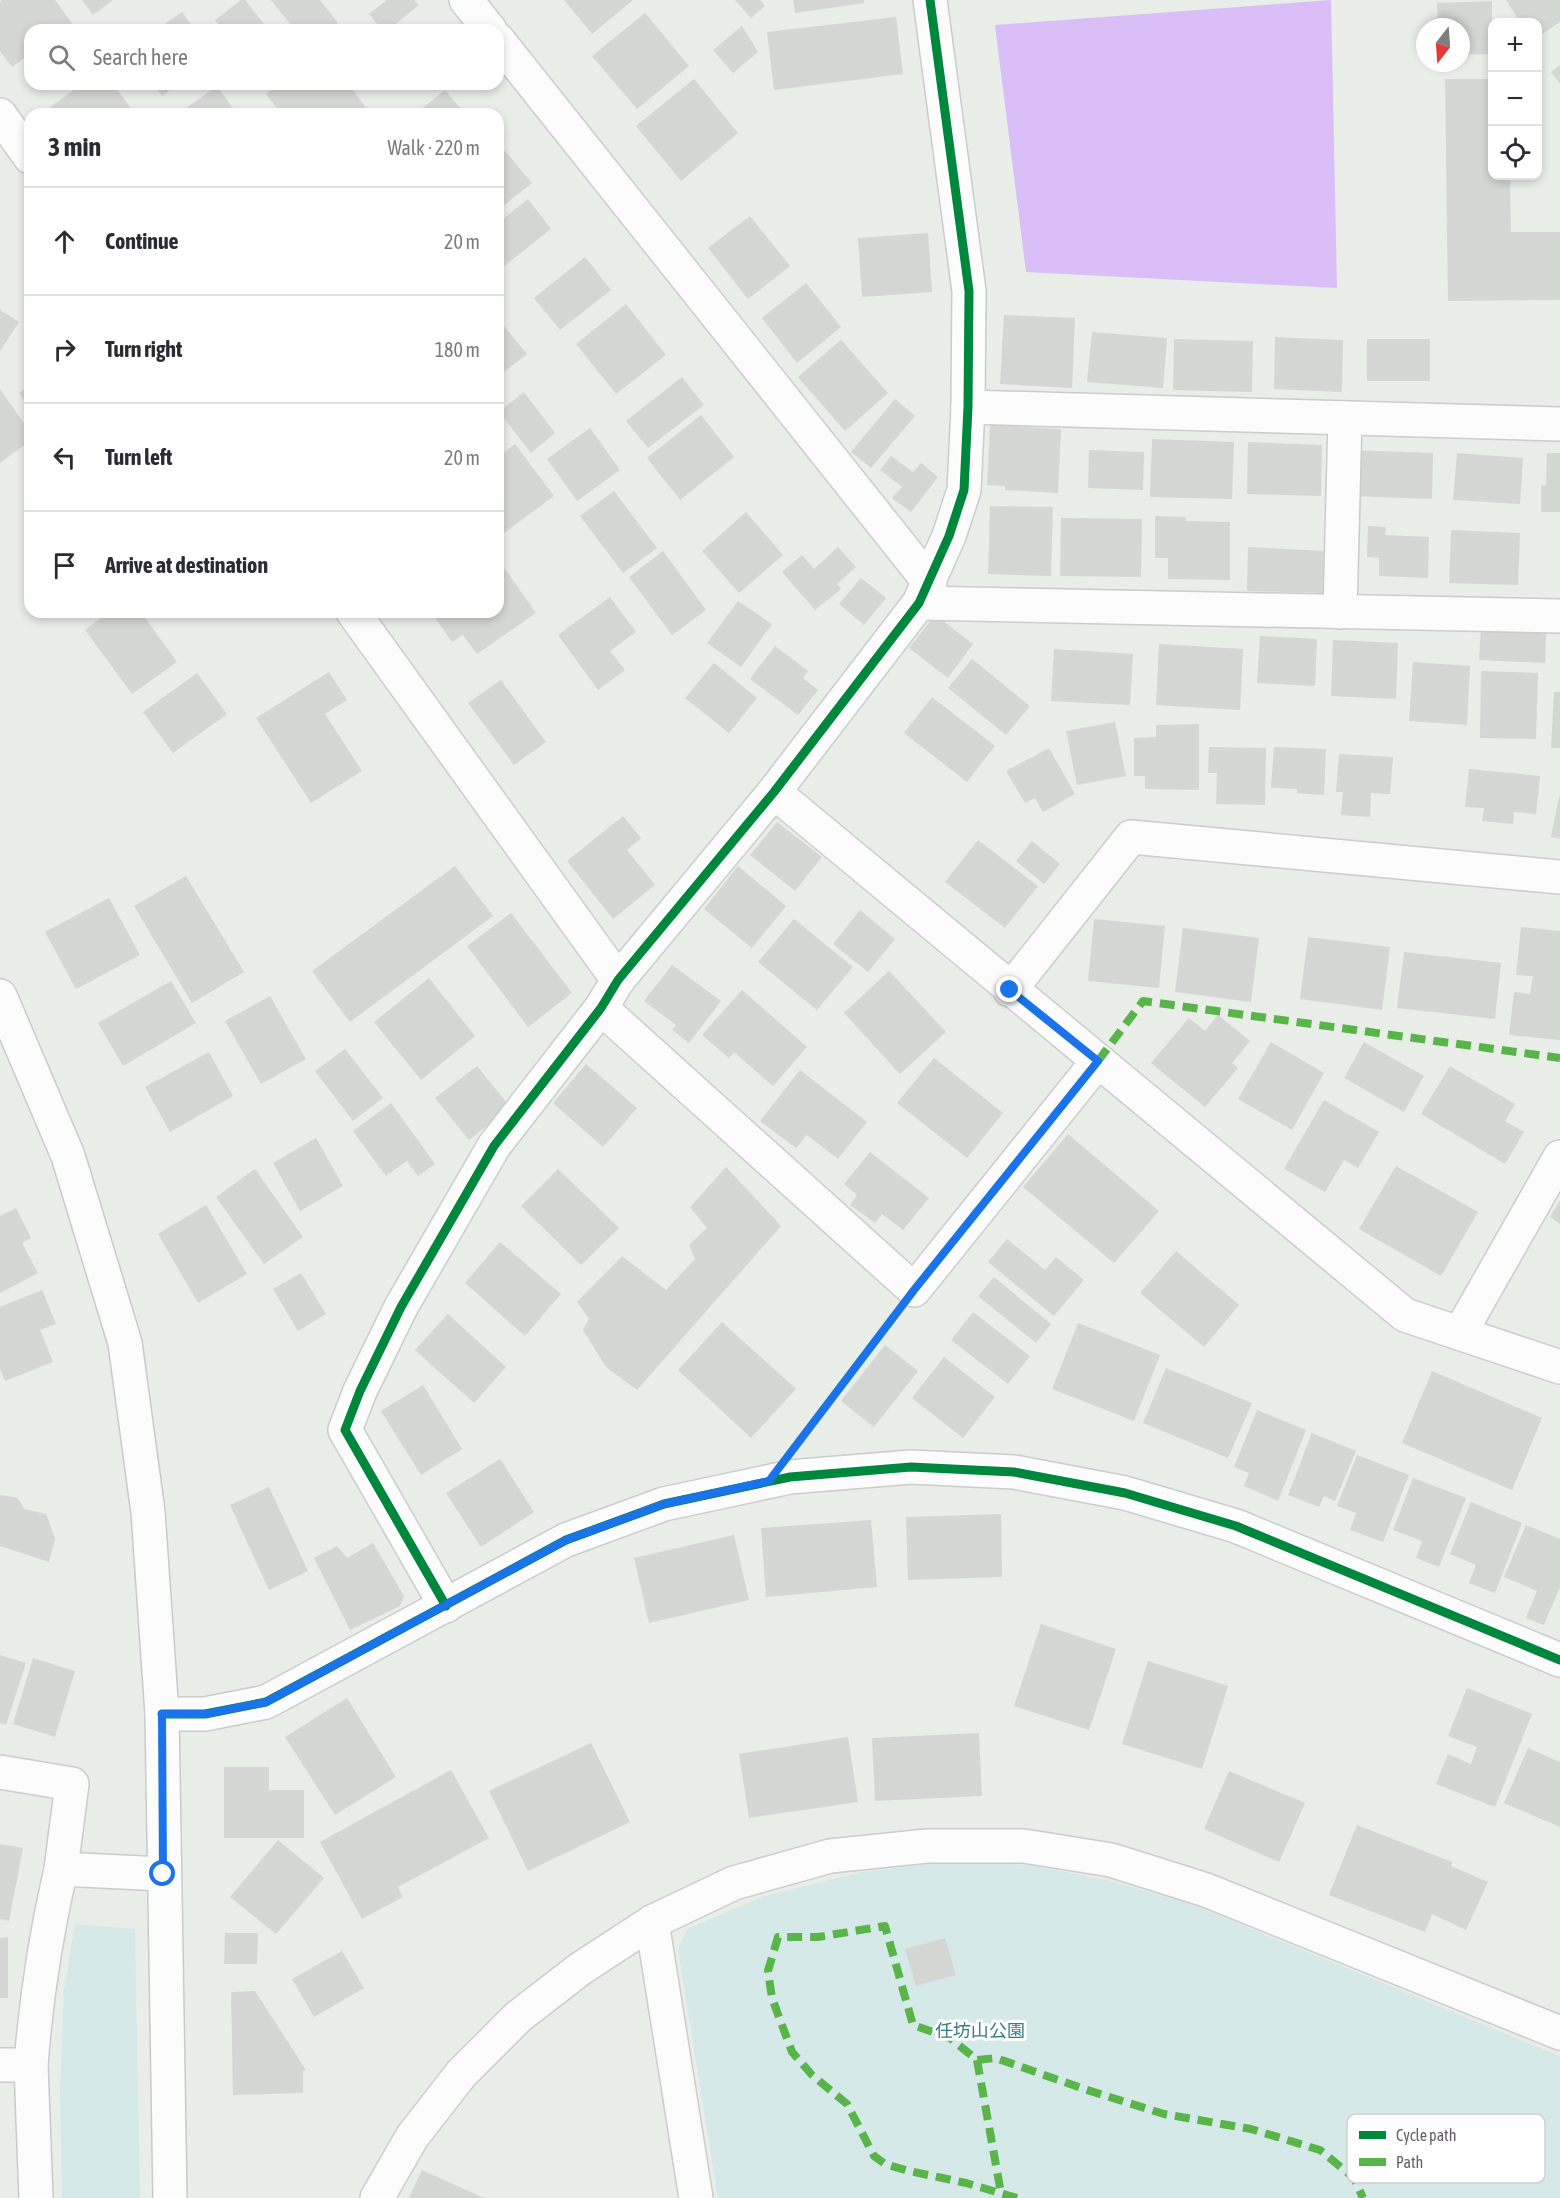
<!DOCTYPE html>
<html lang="en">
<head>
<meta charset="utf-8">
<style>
  :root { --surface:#fff; --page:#f2f2f3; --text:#2b2b33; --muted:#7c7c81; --line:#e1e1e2 }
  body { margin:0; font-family:"Asap Condensed","Noto Sans JP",sans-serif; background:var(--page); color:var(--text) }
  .controls { position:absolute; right:18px; top:18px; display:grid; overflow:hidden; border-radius:12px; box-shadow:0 3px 9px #0003 }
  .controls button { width:54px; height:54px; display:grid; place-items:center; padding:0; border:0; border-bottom:2px solid var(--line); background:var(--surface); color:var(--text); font:30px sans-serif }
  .compass { position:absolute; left:1416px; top:18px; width:54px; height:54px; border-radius:50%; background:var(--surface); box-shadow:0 3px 9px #0003; rotate:197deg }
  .stop { position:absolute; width:18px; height:18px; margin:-14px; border:4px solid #1a73e8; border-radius:50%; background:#fff }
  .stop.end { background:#1a73e8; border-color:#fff; box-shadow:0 2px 6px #0008 }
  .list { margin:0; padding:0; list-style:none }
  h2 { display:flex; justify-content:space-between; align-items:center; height:78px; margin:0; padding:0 24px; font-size:26px }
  h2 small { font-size:20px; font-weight:400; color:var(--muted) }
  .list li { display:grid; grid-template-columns:39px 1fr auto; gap:18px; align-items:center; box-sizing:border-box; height:108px; padding:0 24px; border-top:2px solid var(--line) }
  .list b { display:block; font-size:22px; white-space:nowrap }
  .list em { font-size:20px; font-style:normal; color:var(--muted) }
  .icon { flex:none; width:33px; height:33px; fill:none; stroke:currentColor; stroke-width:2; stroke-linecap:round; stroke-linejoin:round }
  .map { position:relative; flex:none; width:1560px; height:2198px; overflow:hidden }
  .search { position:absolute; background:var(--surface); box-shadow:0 3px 9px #0003; left:24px; top:24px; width:480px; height:66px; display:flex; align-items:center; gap:15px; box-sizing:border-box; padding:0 21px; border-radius:18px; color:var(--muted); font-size:22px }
  .panel { position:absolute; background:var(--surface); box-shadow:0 3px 9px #0003; left:24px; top:108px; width:480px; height:510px; border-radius:18px }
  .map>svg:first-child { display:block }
</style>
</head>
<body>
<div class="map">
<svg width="1560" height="2198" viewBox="0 0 1560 2198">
  <rect width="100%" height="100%" fill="#e9eee9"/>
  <!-- green -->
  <g fill="#d5e9e8">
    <path d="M947,1862L1031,1865L1111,1881L1191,1904L1560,2056V2198H718L678,1950L687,1929L765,1896L862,1872Z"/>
    <path d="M75,1924L135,1929L140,2198H62L60,2092L64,1990Z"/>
  </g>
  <!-- water -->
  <path fill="#d9bef8" d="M1331,0L1337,288L1026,272L995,25Z"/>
  <!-- building -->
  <g fill="#d4d7d4">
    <path d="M2,0H55L72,23L63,30H30V54L12,67L0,51V2Z"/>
    <path d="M82,0H113L93,15Z"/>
    <path d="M241,0H245L269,30H223L215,20Z"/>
    <path d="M271,0H320L338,23L329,30H295Z"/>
    <path d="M387,0H414L419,5L388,30H382L369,14Z"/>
    <path d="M564,0H633L592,34Z"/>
    <path d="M735,0H760L765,6L751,18Z"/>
    <path d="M793,0H864V3L795,13Z"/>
    <path d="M1506,0H1560V22L1538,37V22H1520Z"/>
    <path d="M1492,1V54L1461,55V27H1438L1437,3Z"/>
    <path d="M182,12L195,30H156Z"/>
    <path d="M645,13L689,66L637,109L592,56Z"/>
    <path d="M896,17L903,74L774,90L767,32Z"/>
    <path d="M742,26L758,52L733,73L713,50Z"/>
    <path d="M1560,65V84L1551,72Z"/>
    <path d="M694,79L738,133L681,181L636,126Z"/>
    <path d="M1445,79H1492V176H1510L1511,232H1560V300L1448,301Z"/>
    <path d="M82,84H113L135,114H41Z"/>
    <path d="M153,84H179L162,96Z"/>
    <path d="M278,84H348L371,114H282L266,94Z"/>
    <path d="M217,86L237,114H178Z"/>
    <path d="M445,90L465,114H415Z"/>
    <path d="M505,151L532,183L498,210V157Z"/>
    <path d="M528,199L551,229L503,267L498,262V223Z"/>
    <path d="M750,216L790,266L748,299L708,248Z"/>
    <path d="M928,233L932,292L862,297L858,238Z"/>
    <path d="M585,257L611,290L560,330L534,298Z"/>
    <path d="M806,283L841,327L797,363L762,318Z"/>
    <path d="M626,304L666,355L616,394L576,344Z"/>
    <path d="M0,310L19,322L0,351Z"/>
    <path d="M1004,315L1075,318L1072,388L1000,384Z"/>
    <path d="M498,319L527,354L498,377Z"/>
    <path d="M1092,332L1167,338L1163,388L1087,382Z"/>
    <path d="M1275,337L1343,340L1342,392L1274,389Z"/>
    <path d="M1174,339L1253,341L1252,392L1173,390Z"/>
    <rect x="1367" y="339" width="63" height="42"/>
    <path d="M841,340L888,393L845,431L798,377Z"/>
    <path d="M682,377L704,405L648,448L626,421Z"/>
    <path d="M30,385V408L19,393Z"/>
    <path d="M0,389L30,432V441L0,463Z"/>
    <path d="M524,392L555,433L531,453L499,412Z"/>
    <path d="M895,399L915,416L871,468L851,452Z"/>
    <path d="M701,415L734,457L680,500L647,458Z"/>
    <path d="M990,425L1061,429L1058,493L1005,490V486L987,485Z"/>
    <path d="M590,428L620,470L577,501L547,459Z"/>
    <path d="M1152,439L1234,442L1232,499L1150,497Z"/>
    <path d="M1248,442L1322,445L1321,496L1247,494Z"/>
    <path d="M515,444L554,496L500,536L498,533V457Z"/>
    <path d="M1089,450L1144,452L1143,490L1088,488Z"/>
    <path d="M1354,450L1433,453L1432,499L1352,496Z"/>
    <path d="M1457,453L1523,458L1520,504L1453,500Z"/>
    <path d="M1547,453H1560V512H1541V485H1546Z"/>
    <path d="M891,456L913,472L921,463L938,477L911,512L892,498L902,487L880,470Z"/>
    <path d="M614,491L657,548L623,573L580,516Z"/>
    <path d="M990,506L1053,507L1051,576L988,574Z"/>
    <path d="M746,512L783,555L739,593L702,551Z"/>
    <path d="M1155,516L1186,517V521L1230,522V580L1168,579V558H1155Z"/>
    <path d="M1061,518L1142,519L1141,577L1060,576Z"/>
    <path d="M1368,526L1386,527L1385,535L1429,537L1428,578L1379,576V558L1367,557Z"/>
    <path d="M1451,530L1520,533L1518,585L1449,583Z"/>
    <path d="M838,547L856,567L837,584L841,589L815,610L782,572L802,555L814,569Z"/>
    <path d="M1248,547L1324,551L1323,593L1247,591Z"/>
    <path d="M663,551L706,610L672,635L629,577Z"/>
    <path d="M498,559L536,613L477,654L463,635L452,642L431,612H498Z"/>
    <path d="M861,578L886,598L864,625L839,604Z"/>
    <path d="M610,597L636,632L610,651L625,670L598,690L558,635Z"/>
    <path d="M738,601L772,624L741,667L707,643Z"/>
    <path d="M109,612H141L177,662L132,694L85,630Z"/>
    <path d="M935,615L973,644L948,678L909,648Z"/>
    <path d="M1481,628L1546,632L1545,663L1479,660Z"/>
    <path d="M1260,636L1317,639L1315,686L1257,683Z"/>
    <path d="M1333,640L1398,643L1396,699L1331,696Z"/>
    <path d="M1159,644L1243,649L1240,710L1156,705Z"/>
    <path d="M775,646L808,671L803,678L818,690L798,715L750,679Z"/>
    <path d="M1054,649L1133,654L1130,705L1051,701Z"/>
    <path d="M972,659L1030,706L1006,735L948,688Z"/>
    <path d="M1413,662L1470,666L1467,725L1409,721Z"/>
    <path d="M714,663L757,698L729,733L685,698Z"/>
    <path d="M1481,671L1538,673L1536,739L1480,738Z"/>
    <path d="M329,672L347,700L325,714L362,771L311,803L256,718Z"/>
    <path d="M197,673L227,714L173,753L143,712Z"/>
    <path d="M501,680L546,742L514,765L468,703Z"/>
    <path d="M1554,692H1560V748H1551Z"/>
    <path d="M932,697L995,746L967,782L904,733Z"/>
    <path d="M1115,722L1126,776L1077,785L1066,731Z"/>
    <path d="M1199,724V790L1145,789V776H1134V738L1156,737V725Z"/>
    <path d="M1209,747L1266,748L1265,805L1216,804L1217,773H1208Z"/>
    <path d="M1274,747L1326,749L1324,795L1297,793V789L1271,788Z"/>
    <path d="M1049,748L1075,794L1043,812L1035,798L1025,803L1006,771Z"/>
    <path d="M1339,754L1393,757L1390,794L1371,793L1370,817L1341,815L1343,792H1336Z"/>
    <path d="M1469,769L1540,776L1536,814L1514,812L1513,824L1482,821L1484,808L1465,807Z"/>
    <path d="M1559,797H1560V839L1551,837Z"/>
    <path d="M623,816L641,838L627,850L655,885L613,919L567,861Z"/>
    <path d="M777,822L822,857L795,891L750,855Z"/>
    <path d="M978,840L1038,886L1005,928L945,882Z"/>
    <path d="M1032,841L1060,864L1044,884L1016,861Z"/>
    <path d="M455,866L493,916L350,1022L312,971Z"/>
    <path d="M738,866L786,906L752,948L704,909Z"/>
    <path d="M186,876L244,972L192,1003L134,906Z"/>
    <path d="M109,898L140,955L76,989L45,932Z"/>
    <path d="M860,910L895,939L868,972L833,944Z"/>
    <path d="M511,913L572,993L528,1027L467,946Z"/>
    <path d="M794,919L853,967L817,1010L758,962Z"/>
    <path d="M1094,919L1165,926L1159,988L1088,981Z"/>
    <path d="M1521,927L1560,931V1040L1509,1035L1514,992L1530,994L1533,976L1516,975Z"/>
    <path d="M1183,928L1259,938L1251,1002L1175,992Z"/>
    <path d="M1308,937L1390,947L1382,1010L1300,999Z"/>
    <path d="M1404,952L1501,963L1495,1019L1397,1008Z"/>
    <path d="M672,965L721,1001L689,1043L672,1030L676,1025L644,1001Z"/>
    <path d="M889,971L946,1032L900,1074L844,1013Z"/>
    <path d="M429,978L475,1036L421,1080L374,1022Z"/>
    <path d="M171,981L196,1023L123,1066L98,1023Z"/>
    <path d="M742,990L807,1047L773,1086L734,1052L729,1058L702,1035Z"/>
    <path d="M270,996L306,1059L261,1084L225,1021Z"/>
    <path d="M1218,1015L1250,1041L1232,1063L1238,1068L1205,1107L1151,1063L1189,1018L1205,1031Z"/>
    <path d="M1271,1042L1324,1073L1292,1130L1238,1099Z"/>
    <path d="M1364,1042L1424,1076L1404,1112L1344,1078Z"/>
    <path d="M345,1049L383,1098L353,1121L315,1071Z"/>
    <path d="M209,1052L233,1096L170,1132L145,1087Z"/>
    <path d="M934,1058L1003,1113L967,1158L897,1103Z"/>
    <path d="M586,1064L637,1108L603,1147L553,1103Z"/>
    <path d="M477,1066L510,1107L469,1140L435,1098Z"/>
    <path d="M1450,1066L1515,1104L1505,1121L1524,1132L1505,1164L1421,1114Z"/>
    <path d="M800,1070L867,1122L838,1159L807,1135L796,1148L760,1121Z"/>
    <path d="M1324,1100L1379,1132L1358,1168L1344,1160L1325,1192L1284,1169Z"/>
    <path d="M391,1103L435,1164L418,1176L407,1161L386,1176L353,1131Z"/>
    <path d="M1068,1134L1159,1211L1114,1263L1023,1187Z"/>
    <path d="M316,1138L343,1186L300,1211L273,1163Z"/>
    <path d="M870,1152L929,1198L903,1230L882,1214L875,1223L850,1205L857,1195L844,1184Z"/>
    <path d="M1396,1166L1478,1212L1441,1276L1359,1229Z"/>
    <path d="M726,1167L781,1226L637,1390L606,1367L583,1330L589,1319L577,1302L622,1256L666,1290L695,1259L689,1245L707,1228L690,1207Z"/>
    <path d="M255,1169L303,1237L264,1264L216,1197Z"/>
    <path d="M558,1169L619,1228L581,1265L521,1206Z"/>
    <path d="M1560,1200V1224L1550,1217Z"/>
    <path d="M206,1205L247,1274L198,1303L158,1234Z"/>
    <path d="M16,1208L31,1238L22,1243L38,1273L0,1293V1216Z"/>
    <path d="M1007,1239L1045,1270L1056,1257L1084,1280L1054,1316L988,1262Z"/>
    <path d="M500,1242L561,1294L525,1336L465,1283Z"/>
    <path d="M1176,1251L1239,1305L1204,1347L1140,1293Z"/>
    <path d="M301,1273L326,1314L298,1331L273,1289Z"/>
    <path d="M994,1277L1051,1324L1036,1343L978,1296Z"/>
    <path d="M42,1290L56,1324L40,1330L53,1362L5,1381L0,1369V1307Z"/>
    <path d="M973,1312L1030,1356L1008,1384L951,1340Z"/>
    <path d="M448,1314L506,1367L474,1403L415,1350Z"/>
    <path d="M722,1322L796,1389L751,1438L678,1370Z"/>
    <path d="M1078,1323L1160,1355L1134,1421L1052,1389Z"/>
    <path d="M885,1345L918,1371L874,1427L841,1401Z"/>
    <path d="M944,1357L995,1397L963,1438L912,1398Z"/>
    <path d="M1166,1368L1252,1403L1228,1458L1143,1423Z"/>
    <path d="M1432,1371L1542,1418L1512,1490L1402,1443Z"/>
    <path d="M423,1385L462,1449L421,1475L381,1411Z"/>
    <path d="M1257,1410L1306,1430L1278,1501L1244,1486L1249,1473L1234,1467Z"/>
    <path d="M1312,1433L1356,1451L1335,1501L1324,1496L1319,1507L1288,1495Z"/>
    <path d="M1357,1455L1409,1475L1383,1542L1350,1530L1356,1513L1337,1506Z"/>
    <path d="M500,1459L534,1512L481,1547L446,1493Z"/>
    <path d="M1413,1478L1466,1498L1439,1567L1416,1558L1422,1541L1393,1530Z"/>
    <path d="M269,1487L308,1571L269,1590L230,1505Z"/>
    <path d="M0,1495L18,1498L24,1509L46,1514L55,1539L49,1562L0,1546Z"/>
    <path d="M1471,1502L1522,1523L1495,1593L1469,1583L1476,1565L1450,1554Z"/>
    <path d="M1001,1514L1002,1577L908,1580L906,1517Z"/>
    <path d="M871,1520L877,1587L766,1597L761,1528Z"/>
    <path d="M1526,1525L1560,1539V1587L1544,1625L1526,1618L1537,1591L1504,1577Z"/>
    <path d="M734,1535L749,1600L649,1623L634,1558Z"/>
    <path d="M373,1543L404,1596L400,1606L350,1630L314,1558L337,1546L347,1558Z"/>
    <path d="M1041,1624L1116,1649L1089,1730L1014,1706Z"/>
    <path d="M0,1655L26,1663L6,1725L0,1723Z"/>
    <path d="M33,1658L75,1671L55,1737L13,1724Z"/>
    <path d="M1148,1661L1228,1686L1202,1769L1122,1744Z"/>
    <path d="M1467,1688L1532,1714L1495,1807L1436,1784L1448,1754L1471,1764L1477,1747L1448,1736Z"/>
    <path d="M347,1698L396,1777L335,1815L285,1737Z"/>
    <path d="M979,1733L982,1796L875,1801L872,1738Z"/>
    <path d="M848,1737L858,1802L749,1818L739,1754Z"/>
    <path d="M591,1743L630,1822L528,1871L489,1791Z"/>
    <path d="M1528,1748L1560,1762V1827L1504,1803Z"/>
    <path d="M224,1767H269V1790H304V1838H224Z"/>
    <path d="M451,1770L489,1838L398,1887L403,1897L362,1919L320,1842Z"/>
    <path d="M1229,1771L1305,1803L1279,1862L1204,1829Z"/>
    <path d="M1357,1825L1452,1862L1451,1866L1488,1882L1466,1930L1432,1914L1425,1932L1329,1895Z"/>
    <path d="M278,1840L324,1878L276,1934L230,1897Z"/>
    <path d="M0,1844L23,1848L9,1921L0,1919Z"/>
    <path d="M225,1933H258L257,1964H224Z"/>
    <path d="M8,1937V1998H0V1938Z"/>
    <path d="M945,1938L956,1975L916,1986L905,1949Z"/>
    <path d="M342,1951L364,1988L314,2017L292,1979Z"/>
    <path d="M255,1991L306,2070L303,2071V2093L233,2095L231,1992Z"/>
    <path d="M422,2170L484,2198H409Z"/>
  </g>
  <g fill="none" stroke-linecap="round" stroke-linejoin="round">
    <defs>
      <g id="street">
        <path d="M466,0L490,30"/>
        <path d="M498,40L930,583"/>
        <path d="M0,115L30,157"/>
        <path d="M968,407L1560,424"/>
        <path d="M919,603L1560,616"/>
        <path d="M353,612L618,980"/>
        <path d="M1340,612L1345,418"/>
        <path d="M774,792L1405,1315L1560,1367"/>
        <path d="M1010,990L1131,837L1560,877"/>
        <path d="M601,1008L914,1290L1098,1061"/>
        <path d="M1460,1333L1560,1157"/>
        <path d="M446,1606L345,1430L360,1391L401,1307L494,1146L601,1008L618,980L774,792L919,603L949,536L964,490L968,407L969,291L930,0"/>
        <path d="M162,1714H205L266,1702L566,1540L664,1504L790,1477L911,1467L1014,1472L1125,1493L1236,1526L1560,1660"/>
        <path d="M0,1772L72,1784L61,1869"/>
        <path d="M652,1922L696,2198"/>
        <path d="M31,2065C36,1998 46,1934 61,1869L163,1874"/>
        <path d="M377,2198L412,2137L461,2074L518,2017L580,1969L652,1922L734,1883L830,1856L927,1846H1024L1111,1860L1206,1890L1560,2033"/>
      </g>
      <g id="secondary">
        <path d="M0,996L68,1156L125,1343L148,1512L162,1714L170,2198"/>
        <path d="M0,2065H31L36,2198"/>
      </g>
    </defs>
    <!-- street casing -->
    <use href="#street" stroke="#cbcccc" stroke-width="36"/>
    <!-- secondary casing -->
    <use href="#secondary" stroke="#c9cbca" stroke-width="36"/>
    <!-- path -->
    <path stroke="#cdd0d4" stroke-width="4" stroke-dasharray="6 3" stroke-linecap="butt" d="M804,1435L890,1322"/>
    <!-- street -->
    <use href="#street" stroke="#fcfcfc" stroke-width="33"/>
    <!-- secondary -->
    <use href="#secondary" stroke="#fcfcfc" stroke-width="33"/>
    <!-- quiet -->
    <g stroke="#59b449" stroke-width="8" stroke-dasharray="15 8" stroke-linecap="butt">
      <path d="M1098,1061L1143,1001L1560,1058"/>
      <path d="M977,2060L1001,2193"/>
      <path d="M1017,2198L966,2183L909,2171L885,2164L874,2156L847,2104L812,2075L792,2052L772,1998L768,1971L778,1937H818L885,1926L913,2025L950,2038L977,2060L996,2058L1084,2089L1164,2114L1251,2129L1320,2150L1354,2178L1363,2198"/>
    </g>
    <defs>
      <g id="cycleway">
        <path d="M446,1606L345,1430L360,1391L401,1307L494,1146L601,1008L618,980L774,792L919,603L949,536L964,490L968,407L969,291L930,0"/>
        <path d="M162,1714H205L266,1702L566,1540L664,1504L790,1477L911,1467L1014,1472L1125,1493L1236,1526L1560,1660"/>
      </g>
    </defs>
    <!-- cycleway casing -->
    <use href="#cycleway" stroke="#fff" stroke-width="13"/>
    <!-- cycleway -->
    <use href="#cycleway" stroke="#00873e" stroke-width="9"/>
  </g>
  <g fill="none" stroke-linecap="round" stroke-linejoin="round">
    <!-- route -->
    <path stroke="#1a73e8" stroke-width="8" d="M163,1874L162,1714H205L266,1702L566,1540L664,1504L769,1481L914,1290L1098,1061L1010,990"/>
  </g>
  <g text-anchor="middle" stroke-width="6" stroke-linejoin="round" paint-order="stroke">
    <!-- park labels -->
    <g font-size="18" fill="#367d85" stroke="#fff">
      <text x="980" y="2037">任坊山公園</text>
    </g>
  </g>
  <!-- legend -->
  <rect x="1347" y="2114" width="198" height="69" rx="9" fill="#fff" stroke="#d0cfd1" stroke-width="1.5"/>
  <rect x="1359" y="2131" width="27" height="8" fill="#00873e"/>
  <rect x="1359" y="2158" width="27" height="8" fill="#59b449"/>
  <g font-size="16" fill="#635e67">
    <text x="1396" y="2141">Cycle path</text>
    <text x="1396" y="2168">Path</text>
  </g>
</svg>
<div class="controls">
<button>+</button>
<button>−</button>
<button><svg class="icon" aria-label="locate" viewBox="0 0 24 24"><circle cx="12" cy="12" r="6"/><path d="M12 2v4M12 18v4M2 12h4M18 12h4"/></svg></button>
</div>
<svg class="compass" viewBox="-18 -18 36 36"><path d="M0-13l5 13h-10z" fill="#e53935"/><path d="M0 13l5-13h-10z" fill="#7c7c81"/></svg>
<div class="stop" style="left:163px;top:1874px"></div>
<div class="stop end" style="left:1010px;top:990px"></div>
<div class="search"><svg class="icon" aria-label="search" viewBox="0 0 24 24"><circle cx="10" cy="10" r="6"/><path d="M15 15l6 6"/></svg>Search here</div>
<section class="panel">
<h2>3 min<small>Walk · 220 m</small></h2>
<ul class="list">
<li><svg class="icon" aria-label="ahead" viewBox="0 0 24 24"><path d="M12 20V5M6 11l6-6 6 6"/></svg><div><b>Continue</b></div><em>20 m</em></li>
<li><svg class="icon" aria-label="right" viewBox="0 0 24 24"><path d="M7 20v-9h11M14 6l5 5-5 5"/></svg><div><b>Turn right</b></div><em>180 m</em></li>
<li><svg class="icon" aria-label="left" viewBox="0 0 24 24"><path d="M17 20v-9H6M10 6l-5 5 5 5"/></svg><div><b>Turn left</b></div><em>20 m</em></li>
<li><svg class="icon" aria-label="arrive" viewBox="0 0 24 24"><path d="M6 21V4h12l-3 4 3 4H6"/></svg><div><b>Arrive at destination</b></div></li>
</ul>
</section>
</div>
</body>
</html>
